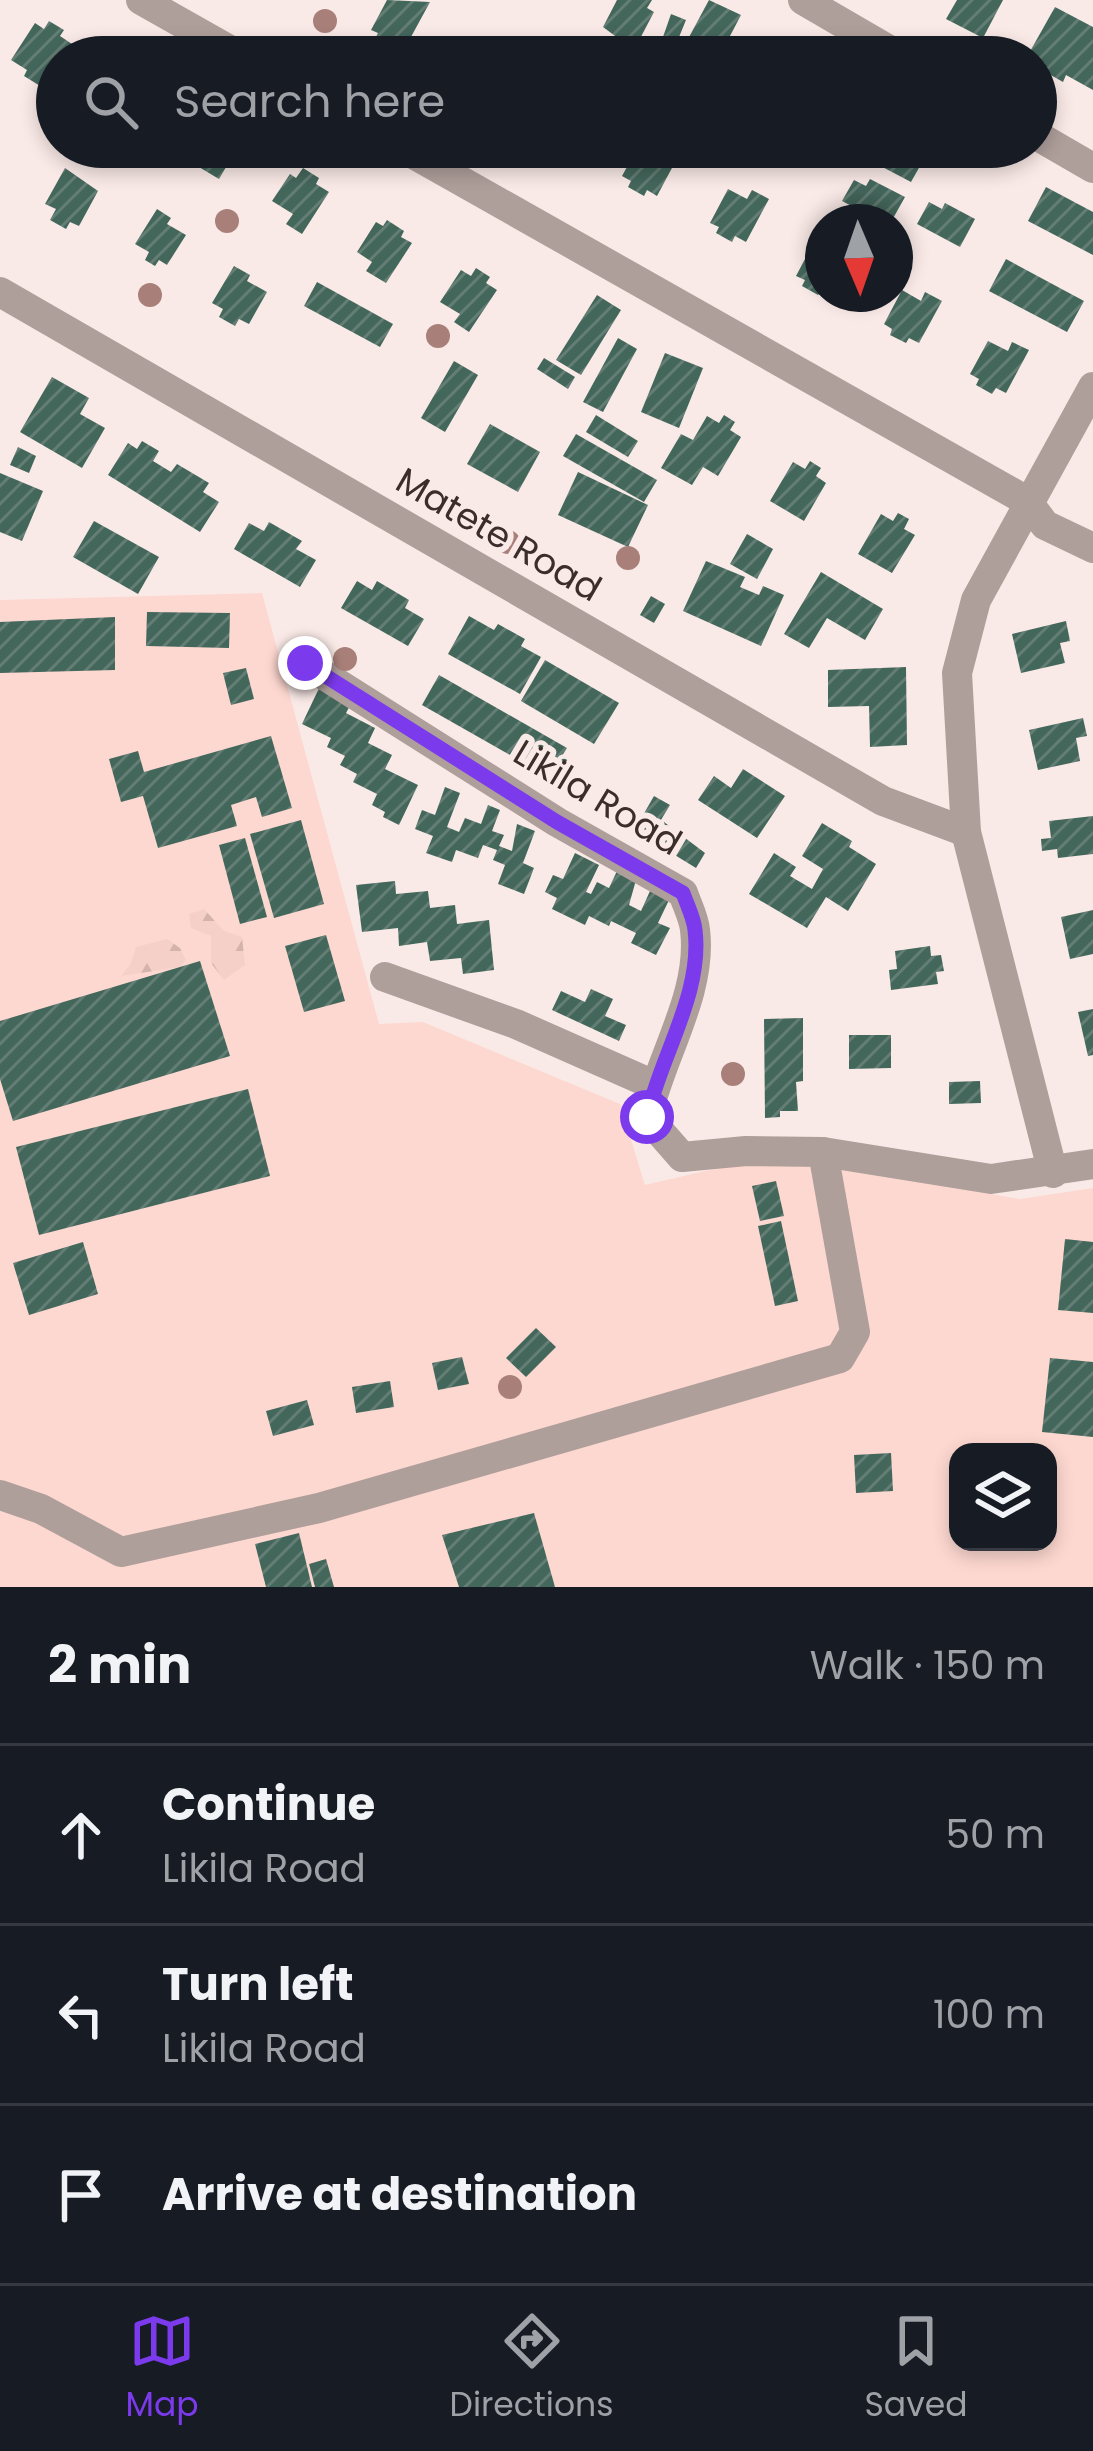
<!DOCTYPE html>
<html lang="en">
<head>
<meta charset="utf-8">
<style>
  :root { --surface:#171b24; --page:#242831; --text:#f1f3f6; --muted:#9ea1a6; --line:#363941; --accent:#7c3aed }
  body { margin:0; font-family:Poppins,sans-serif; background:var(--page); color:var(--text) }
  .controls { position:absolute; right:36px; bottom:36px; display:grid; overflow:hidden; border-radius:24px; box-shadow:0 6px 18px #0003 }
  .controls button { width:108px; height:108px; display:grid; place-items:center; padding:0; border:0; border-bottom:3px solid var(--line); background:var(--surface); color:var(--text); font:60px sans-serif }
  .compass { position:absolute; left:805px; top:204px; width:108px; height:108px; border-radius:50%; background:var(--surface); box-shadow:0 6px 18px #0003; rotate:178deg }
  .stop { position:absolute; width:36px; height:36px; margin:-27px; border:9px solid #7c3aed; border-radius:50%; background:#fff }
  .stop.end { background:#7c3aed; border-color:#fff; box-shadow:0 3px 12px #0008 }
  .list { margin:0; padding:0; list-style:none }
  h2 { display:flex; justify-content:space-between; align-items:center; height:156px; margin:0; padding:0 48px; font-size:51px }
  h2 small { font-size:39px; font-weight:400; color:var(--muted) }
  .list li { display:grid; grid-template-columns:78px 1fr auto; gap:36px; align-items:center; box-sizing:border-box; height:180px; padding:0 48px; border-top:3px solid var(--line) }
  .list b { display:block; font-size:45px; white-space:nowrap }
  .list p { margin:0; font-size:39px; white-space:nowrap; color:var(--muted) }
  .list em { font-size:39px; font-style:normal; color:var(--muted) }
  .icon { flex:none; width:66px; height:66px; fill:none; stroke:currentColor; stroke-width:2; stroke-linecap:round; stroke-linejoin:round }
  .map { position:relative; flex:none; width:1093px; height:1587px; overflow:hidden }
  .search { position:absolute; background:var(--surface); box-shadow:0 6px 18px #0003; left:36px; right:36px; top:36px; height:132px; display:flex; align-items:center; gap:30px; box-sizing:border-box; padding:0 42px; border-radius:66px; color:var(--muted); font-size:45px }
  .sheet { height:696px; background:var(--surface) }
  nav { display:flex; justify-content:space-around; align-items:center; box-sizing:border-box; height:168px; border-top:3px solid var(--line); background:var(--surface); font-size:33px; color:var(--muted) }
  nav a { display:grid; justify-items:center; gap:6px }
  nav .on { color:var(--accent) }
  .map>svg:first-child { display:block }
</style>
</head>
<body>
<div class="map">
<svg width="1093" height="1587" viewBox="0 0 1093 1587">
  <defs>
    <pattern id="forest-firs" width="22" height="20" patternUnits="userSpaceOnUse" patternTransform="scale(3)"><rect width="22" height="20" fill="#f5d0c8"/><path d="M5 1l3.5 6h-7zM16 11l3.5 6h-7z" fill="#d3b3ac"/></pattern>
    <pattern id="building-hatch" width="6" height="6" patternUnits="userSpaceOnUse" patternTransform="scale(3)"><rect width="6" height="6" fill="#44675c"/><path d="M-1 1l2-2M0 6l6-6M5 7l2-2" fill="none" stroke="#647d75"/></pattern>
  </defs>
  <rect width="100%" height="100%" fill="#faeae7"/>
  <!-- built -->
  <path fill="#fdd8d0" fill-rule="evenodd" d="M262,593L379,1024L423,1022L620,1104L645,1185L756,1159L799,1160L1020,1199L1093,1188V1587H0V600ZM958,1452H1048V1542H958Z"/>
  <!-- forest -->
  <g fill="url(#forest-firs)">
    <path d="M204,909L224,931L242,937L245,965L224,980L211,963V936L191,928L189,914Z"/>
    <path d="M167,939L180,948L186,960L180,967L121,976L130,965L136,947Z"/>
  </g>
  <!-- building -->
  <g fill="url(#building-hatch)">
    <path d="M387,0L430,2L405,48L396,42L393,47L376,37L378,33L371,30Z"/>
    <path d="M617,0H652L647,8L654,12L634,50L603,27Z"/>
    <path d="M709,0L741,15L719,57H685L681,52Z"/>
    <path d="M957,0H1003L983,38L946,19Z"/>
    <path d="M1055,7L1093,27V90L1066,75L1063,82L1042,70L1045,64L1028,55Z"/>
    <path d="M671,14L686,20L677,42L663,37Z"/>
    <path d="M49,21L64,30L60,36L72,44L64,57H57V69L45,89L24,76L27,70L11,60L35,23L44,29Z"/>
    <path d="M184,147H238L219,179L199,167L204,159Z"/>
    <path d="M638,147L659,153L662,147H669L680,153L657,196L647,190L644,196L628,187L631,181L622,176Z"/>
    <path d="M881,147H923L929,150L911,182L873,162Z"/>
    <path d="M65,168L98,191L79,226L70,222L66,229L50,220L56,209L45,204Z"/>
    <path d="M303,168L319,178L316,184L329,192L302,234L286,224L293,214L272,201L290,174L296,178Z"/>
    <path d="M870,179L905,197L891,222H882L842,201L854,180L866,186Z"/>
    <path d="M1046,187L1093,212V255L1028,221Z"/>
    <path d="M728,189L747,199L752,190L769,199L746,242L735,236L732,242L716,233L719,227L710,223Z"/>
    <path d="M929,202L942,209L945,203L975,219L960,247L917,224Z"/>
    <path d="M157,209L171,218L167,224L186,235L167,265L159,260L155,266L145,260L149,252L135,244Z"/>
    <path d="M387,220L404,231L401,237L412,243L386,283L366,271L372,262L357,252L376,222L383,226Z"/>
    <path d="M814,242L823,247V290L818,295L802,286L805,280L796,276Z"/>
    <path d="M1006,259L1084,301L1067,332L989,291Z"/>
    <path d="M234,266L250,275L247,281L267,292L249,324L239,319L235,326L219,317L223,309L212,303Z"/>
    <path d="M476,268L490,277L486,283L497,290L469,332L454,322L460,314L440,302L461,270L471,276Z"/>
    <path d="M317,282L393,324L380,347L304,306Z"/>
    <path d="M902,290L921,301L925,292L942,301L919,343L909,338L906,343L890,335L892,329L884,324Z"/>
    <path d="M597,295L621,310L581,375L556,360Z"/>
    <path d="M618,338L637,349L603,412L583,402Z"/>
    <path d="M988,341L1008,351L1012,342L1029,350L1006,393L996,388L992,394L976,385L979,379L970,374Z"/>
    <path d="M665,353L703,368L679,428L641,412Z"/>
    <path d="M544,358L575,377L568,389L537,369Z"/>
    <path d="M454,361L478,375L445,432L421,418Z"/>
    <path d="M52,377L89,398L80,414L105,428L82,468L20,432Z"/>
    <path d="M596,415L638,441L628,457L586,432Z"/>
    <path d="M724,415L735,422L730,430L741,437L718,476L703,467L692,485L661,468L681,434L693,440L707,416L719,423Z"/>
    <path d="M490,424L540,452L518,492L467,464Z"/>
    <path d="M576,434L657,480L644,502L563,456Z"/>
    <path d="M142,441L159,451L153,461L171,472L177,464L209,483L203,492L219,502L200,532L108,475L128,443L137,449Z"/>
    <path d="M18,447L36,456L29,473L10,465Z"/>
    <path d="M810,461L821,468L816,476L826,483L804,521L770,501L793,462L805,469Z"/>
    <path d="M578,472L648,505L628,547L558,515Z"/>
    <path d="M0,473L43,491L22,541L0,532Z"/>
    <path d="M898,513L909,519L904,529L915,535L892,573L858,554L881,514L893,521Z"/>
    <path d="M94,521L159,557L138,594L73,557Z"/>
    <path d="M269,522L302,541L296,549L316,560L300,587L234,549L249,523L264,531Z"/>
    <path d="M747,534L773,549L757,579L730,564Z"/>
    <path d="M706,561L745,577L740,587L759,595L763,586L784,595L761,646L683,611Z"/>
    <path d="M821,572L883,609L865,640L827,618L809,648L784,634Z"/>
    <path d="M357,581L372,590L377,581L409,600L405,608L424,619L408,646L341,608Z"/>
    <path d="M651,596L665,604L654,623L640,615Z"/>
    <path d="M147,612L230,613L229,648L146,646Z"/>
    <path d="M469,616L494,630L498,624L525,639L521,646L541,657L520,694L448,654Z"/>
    <path d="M115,617V670L0,673V622Z"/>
    <path d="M1066,621L1070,641L1060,643L1065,663L1021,673L1012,634Z"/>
    <path d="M545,660L619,703L594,744L521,701Z"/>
    <path d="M906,667L907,745L870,747L869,706L828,707V670Z"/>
    <path d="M246,668L254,699L231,705L223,673Z"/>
    <path d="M439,675L567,748L562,756L575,763L563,785L422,705Z"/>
    <path d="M321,684L353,700L346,713L375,728L368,743L392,755L385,769L418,785L399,825L383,817L385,812L372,805L377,794L353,782L357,774L340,765L345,756L327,747L331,738L302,724Z"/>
    <path d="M1083,718L1087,736L1076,738L1080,761L1038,770L1029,730Z"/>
    <path d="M271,736L292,808L262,817L256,797L231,805L237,826L158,848L143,796L121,802L109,759L138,751L144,772Z"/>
    <path d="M743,769L785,796L757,838L698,800L714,776L731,788Z"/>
    <path d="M445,787L460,793L447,827L459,832L465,818L481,824L488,805L500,810L492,831L504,835L499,846L512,851L517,824L535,831L523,863L534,868L524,894L498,884L505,865L493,860L497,850L483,845L478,858L456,850L452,862L426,853L433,836L415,829L422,810L435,815Z"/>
    <path d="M654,796L670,805L650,838L635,829Z"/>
    <path d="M1093,816V854L1058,858L1057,849L1042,851L1041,839L1051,838L1049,821Z"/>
    <path d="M301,820L324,904L274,918L250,834Z"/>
    <path d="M664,822L705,853L696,868L652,841Z"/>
    <path d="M822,823L852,841L849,847L876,864L848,911L826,897L807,928L749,894L774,853L796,867L790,876L812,889L823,869L802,856Z"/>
    <path d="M245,838L267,917L240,924L219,845Z"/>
    <path d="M575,853L599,865L586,892L591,894L597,882L609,888L617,871L636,880L629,905L641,911L650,891L669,900L658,923L670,928L656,955L631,943L636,933L611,921L609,926L589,916L585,925L552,909L557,898L545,892L553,875L563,879Z"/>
    <path d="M395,881L396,894L428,891L430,908L455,905L457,924L489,920L494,970L463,974L461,958L430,961L427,942L399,946L398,928L362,932L356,885Z"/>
    <path d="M1093,910V954L1070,959L1061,917Z"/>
    <path d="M326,935L345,1001L304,1012L285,946Z"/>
    <path d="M930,946L931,956L941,955L944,971L936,972L938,984L891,990L889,970L897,969L895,951Z"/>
    <path d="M200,961L230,1056L13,1121L0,1079V1021Z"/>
    <path d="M591,989L613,999L605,1016L626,1025L619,1041L552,1010L561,991L585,1002Z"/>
    <path d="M1093,1009V1055L1088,1056L1078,1012Z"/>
    <path d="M803,1018V1081L796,1082L798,1111H780V1117L765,1118L764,1019Z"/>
    <path d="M849,1035H891V1068L849,1069Z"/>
    <path d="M980,1081L981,1103L949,1104V1082Z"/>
    <path d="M248,1089L270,1176L39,1235L16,1147Z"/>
    <path d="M776,1181L784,1216L760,1221L752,1186Z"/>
    <path d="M781,1221L798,1301L775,1306L758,1226Z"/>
    <path d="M1065,1239L1093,1242V1313L1058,1310Z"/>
    <path d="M83,1242L98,1294L29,1315L13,1263Z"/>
    <path d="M536,1328L556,1347L526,1377L506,1358Z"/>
    <path d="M462,1357L469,1384L438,1390L432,1363Z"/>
    <path d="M1050,1358L1093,1362V1437L1042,1432Z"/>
    <path d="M390,1381L394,1407L356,1413L352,1387Z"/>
    <path d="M307,1400L314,1425L273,1436L266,1411Z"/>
    <path d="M891,1453L893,1491L856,1493L854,1455Z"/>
    <path d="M534,1513L555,1587H459L442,1535Z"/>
    <path d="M299,1533L312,1587H266L255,1544Z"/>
    <path d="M326,1559L334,1587H315L309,1564Z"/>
  </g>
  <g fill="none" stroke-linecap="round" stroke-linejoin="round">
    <!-- minor -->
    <g stroke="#af9f9b" stroke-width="30">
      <path d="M141,0L242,57"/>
      <path d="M803,0L901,57"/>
      <path d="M1036,135L1093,168"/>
      <path d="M401,147L1027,501L1045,525L1093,548"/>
      <path d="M0,292L883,801L966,832"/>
      <path d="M305,663L557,822L683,893C687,905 694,918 695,930C703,993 660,1057 647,1117L682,1157L746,1151L823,1152L991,1179L1093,1164"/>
      <path d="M385,977L516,1024L654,1085"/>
      <path d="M1053,1173L966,832L957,673L976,600L1093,387"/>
      <path d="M0,1495L41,1509L121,1552L319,1508L840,1358L855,1332L823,1152"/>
    </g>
  </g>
  <!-- trees -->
  <g fill="#a88079">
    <circle cx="325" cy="21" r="12"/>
    <circle cx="227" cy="221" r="12"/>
    <circle cx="150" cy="295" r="12"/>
    <circle cx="438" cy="336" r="12"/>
    <circle cx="508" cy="542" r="12"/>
    <circle cx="628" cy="558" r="12"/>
    <circle cx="345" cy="659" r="12"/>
    <circle cx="733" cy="1074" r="12"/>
    <circle cx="510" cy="1387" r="12"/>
  </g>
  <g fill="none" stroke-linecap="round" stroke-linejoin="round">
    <!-- route -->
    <path stroke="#7c3aed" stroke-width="15" d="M305,663L557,822L683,893C687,905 694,918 695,930C703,993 660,1057 647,1117"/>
  </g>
  <g text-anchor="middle" stroke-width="12" stroke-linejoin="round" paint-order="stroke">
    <!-- street labels -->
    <g font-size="36" fill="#3b2d2a" stroke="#faeae7">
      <text transform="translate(499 534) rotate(30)" y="13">Matete Road</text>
      <text transform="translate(598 797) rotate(31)" y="13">Likila Road</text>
    </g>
  </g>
</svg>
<div class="controls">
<button><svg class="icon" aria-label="layers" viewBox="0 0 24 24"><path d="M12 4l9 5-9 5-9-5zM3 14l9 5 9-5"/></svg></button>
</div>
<svg class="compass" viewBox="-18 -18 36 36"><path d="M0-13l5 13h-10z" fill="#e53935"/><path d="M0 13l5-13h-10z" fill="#9ea1a6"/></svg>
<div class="stop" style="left:647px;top:1117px"></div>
<div class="stop end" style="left:305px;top:663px"></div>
<div class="search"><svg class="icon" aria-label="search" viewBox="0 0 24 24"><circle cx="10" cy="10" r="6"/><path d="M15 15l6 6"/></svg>Search here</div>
</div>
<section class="sheet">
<h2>2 min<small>Walk · 150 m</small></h2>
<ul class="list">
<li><svg class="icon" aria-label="ahead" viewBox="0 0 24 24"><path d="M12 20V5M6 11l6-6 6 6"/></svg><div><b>Continue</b><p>Likila Road</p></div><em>50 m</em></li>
<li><svg class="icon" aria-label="left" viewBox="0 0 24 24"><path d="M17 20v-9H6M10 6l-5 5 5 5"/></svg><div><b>Turn left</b><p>Likila Road</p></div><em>100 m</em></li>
<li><svg class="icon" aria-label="arrive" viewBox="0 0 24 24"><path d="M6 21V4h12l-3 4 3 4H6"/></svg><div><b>Arrive at destination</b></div></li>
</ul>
</section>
<nav>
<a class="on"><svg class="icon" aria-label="map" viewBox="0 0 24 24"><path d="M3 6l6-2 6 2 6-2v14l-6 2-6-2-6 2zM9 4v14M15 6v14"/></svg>Map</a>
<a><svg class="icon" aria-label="directions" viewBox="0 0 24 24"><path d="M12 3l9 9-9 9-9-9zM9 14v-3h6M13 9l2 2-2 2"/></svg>Directions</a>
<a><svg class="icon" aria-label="saved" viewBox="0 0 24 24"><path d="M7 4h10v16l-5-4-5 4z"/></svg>Saved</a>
</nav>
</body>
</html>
